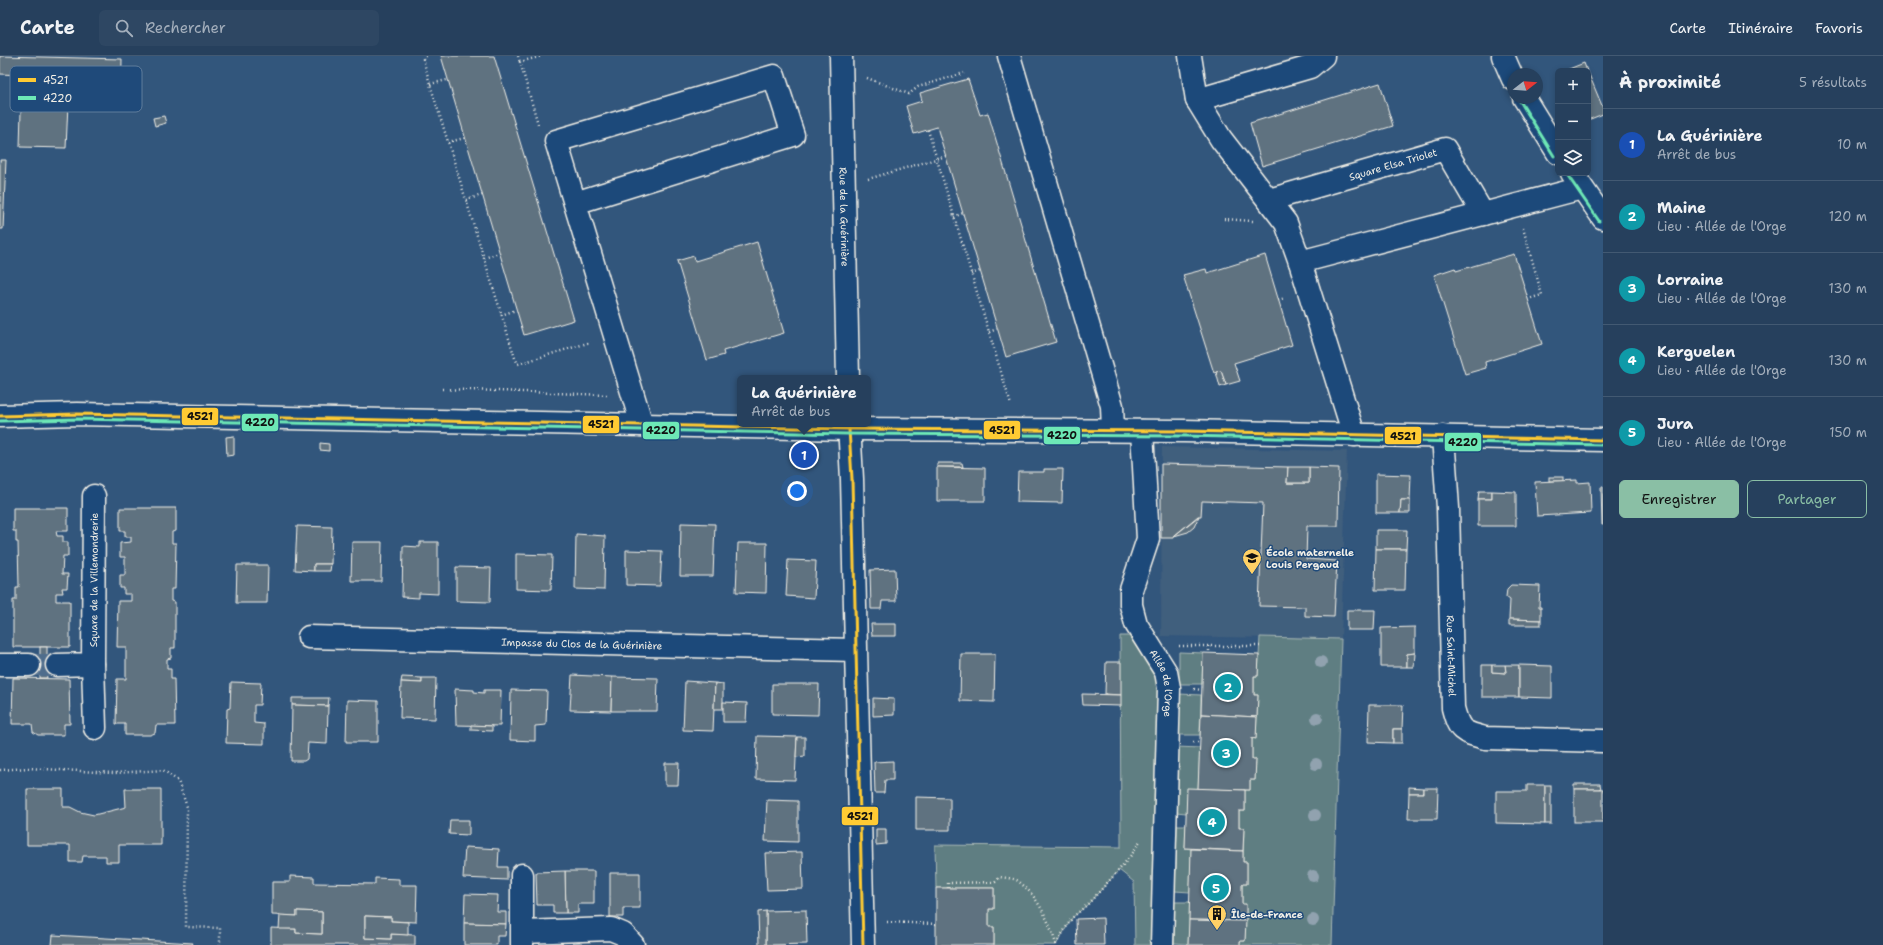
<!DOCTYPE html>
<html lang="fr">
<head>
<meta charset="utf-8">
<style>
  :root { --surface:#26405d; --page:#2e4763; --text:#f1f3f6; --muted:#a4afbc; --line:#425972; --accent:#8abfa5 }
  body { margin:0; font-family:"Shantell Sans",sans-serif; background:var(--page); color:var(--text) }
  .controls { position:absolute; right:12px; top:12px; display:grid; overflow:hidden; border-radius:6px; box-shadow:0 2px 6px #0003 }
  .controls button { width:36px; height:36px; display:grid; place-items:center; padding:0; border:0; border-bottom:1px solid var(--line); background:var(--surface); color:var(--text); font:20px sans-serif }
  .compass { position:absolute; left:1507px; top:12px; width:36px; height:36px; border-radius:50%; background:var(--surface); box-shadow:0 2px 6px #0003; rotate:73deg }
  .you { position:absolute; left:797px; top:435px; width:14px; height:14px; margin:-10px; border:3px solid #fff; border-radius:50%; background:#1a73e8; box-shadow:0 0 0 6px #1a73e833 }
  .badge { display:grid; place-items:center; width:26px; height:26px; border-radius:50%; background:var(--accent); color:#fff; font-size:13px; font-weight:700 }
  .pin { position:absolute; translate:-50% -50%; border:2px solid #fff; box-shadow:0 1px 4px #0006 }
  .popup { position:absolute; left:737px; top:319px; width:134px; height:52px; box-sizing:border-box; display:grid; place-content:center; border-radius:6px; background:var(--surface); filter:drop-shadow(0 1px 3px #0005); font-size:13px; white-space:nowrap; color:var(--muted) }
  .popup b { font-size:15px; color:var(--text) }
  .popup::after { content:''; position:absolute; left:50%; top:100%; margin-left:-8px; border:8px solid transparent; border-top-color:var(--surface) }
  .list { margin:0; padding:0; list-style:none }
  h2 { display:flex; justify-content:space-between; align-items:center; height:52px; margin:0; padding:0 16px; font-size:17px }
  h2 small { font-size:13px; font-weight:400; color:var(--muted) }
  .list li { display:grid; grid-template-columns:26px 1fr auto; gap:12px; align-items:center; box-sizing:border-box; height:72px; padding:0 16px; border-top:1px solid var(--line) }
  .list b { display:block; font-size:15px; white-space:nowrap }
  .list p { margin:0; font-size:13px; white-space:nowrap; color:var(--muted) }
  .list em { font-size:13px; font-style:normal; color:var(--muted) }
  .actions { display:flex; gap:8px; padding:12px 16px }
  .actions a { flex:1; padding:9px 0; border:1px solid var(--accent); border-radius:6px; text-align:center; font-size:14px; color:var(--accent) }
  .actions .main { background:var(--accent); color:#111 }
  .icon { flex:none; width:22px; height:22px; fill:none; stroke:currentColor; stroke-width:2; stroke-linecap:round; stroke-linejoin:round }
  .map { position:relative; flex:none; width:1603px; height:889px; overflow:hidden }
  header { display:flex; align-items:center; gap:24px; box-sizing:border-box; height:56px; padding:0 20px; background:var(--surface); border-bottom:1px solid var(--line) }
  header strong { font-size:19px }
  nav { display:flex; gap:22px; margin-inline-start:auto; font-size:14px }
  .search { width:280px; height:36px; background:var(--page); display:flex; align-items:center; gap:10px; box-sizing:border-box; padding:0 14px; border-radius:6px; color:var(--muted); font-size:15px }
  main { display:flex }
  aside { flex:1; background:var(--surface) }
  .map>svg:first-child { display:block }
</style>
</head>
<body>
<header>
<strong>Carte</strong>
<div class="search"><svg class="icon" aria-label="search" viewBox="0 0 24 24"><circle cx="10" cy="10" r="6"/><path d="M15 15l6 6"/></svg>Rechercher</div>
<nav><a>Carte</a><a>Itinéraire</a><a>Favoris</a></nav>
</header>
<main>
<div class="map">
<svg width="1603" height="889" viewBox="0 0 1603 889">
  <rect width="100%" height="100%" fill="#32567c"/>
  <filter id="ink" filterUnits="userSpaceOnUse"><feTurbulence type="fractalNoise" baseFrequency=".025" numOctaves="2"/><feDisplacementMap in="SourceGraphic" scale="8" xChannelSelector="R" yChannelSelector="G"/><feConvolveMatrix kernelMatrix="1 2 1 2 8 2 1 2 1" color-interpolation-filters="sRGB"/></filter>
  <g filter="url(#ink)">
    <!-- built -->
    <path fill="#405e7d" d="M1162,391L1347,395L1341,583L1161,580Z"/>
    <!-- green -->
    <g fill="#5e7e82" stroke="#a9b8b5">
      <path d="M1120,580H1135L1160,623L1153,889H1135L1134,826L1119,814L1088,848L1072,862L1056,889H994V871H989V853H994V832H936L935,789L1121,791Z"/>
      <path d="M1260,581L1341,583L1332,889H1240V885H1245L1246,849L1242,848V828H1247V806H1243L1244,772H1239V755H1245V734H1250V724H1255L1256,703H1252V682H1256L1258,639H1254V620H1258Z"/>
      <path d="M1179,596L1203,597L1202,628H1179Z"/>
      <path d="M1179,638L1201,639L1200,679H1177Z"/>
      <path d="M1177,691L1200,692L1198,733L1186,757L1176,756Z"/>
      <path d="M1177,769H1186L1185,792L1191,793L1190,836L1175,835Z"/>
      <path d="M1174,846H1190L1188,888L1174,887Z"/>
    </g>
    <!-- building -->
    <g fill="#5f7280" stroke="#f4f1e8">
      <path d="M0,0L122,3L121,50L68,48L66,92L20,91L22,19L0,18Z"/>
      <path d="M441,0H494L574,264L524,279Z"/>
      <path d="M1584,7L1587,15H1564Z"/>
      <path d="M1588,16L1603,52V58L1588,64Z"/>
      <path d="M968,23L980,59L988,57L1056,286L1006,301L937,71L914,78L906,50L922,45L920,37Z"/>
      <path d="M1380,27L1393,70L1262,110L1250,67Z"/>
      <path d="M164,60L166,67L155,70L153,62Z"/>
      <path d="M0,104H6L3,173H0Z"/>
      <path d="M757,186L784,277L723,295L724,299L707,304L677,205L694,200L695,205Z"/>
      <path d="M1514,198L1542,288L1485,306L1486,312L1465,318L1434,219L1455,212L1456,215Z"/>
      <path d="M1265,199L1292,289L1234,307L1240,325L1226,329L1221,315L1214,317L1183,219L1206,213L1207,217Z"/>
      <path d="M1221,315L1226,329L1220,331L1216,316Z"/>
      <path d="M234,380V399L227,400L226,381Z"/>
      <path d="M320,387L329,388V395L320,394Z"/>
      <path d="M937,407H962L963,411H937Z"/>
      <path d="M1161,408L1288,411L1287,427H1309V411L1339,412L1338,470H1307L1306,503L1337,505L1334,561L1305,560V551L1259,550L1263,447L1202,445L1201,460H1198L1175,479L1174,482H1161Z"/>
      <path d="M937,411L985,412V445H937Z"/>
      <path d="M1288,411H1309V427H1287Z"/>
      <path d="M1044,413H1063L1062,447L1017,446L1018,416H1044Z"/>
      <path d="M1376,418L1411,419L1410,444H1401L1400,457H1376Z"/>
      <rect x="1549" y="421" width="14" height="4"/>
      <path d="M1577,424V427L1590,426L1591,457L1537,460L1535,426Z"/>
      <path d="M1601,431H1603V469H1602Z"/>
      <path d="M1479,435H1492V443H1478Z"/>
      <path d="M1492,435L1516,436V470H1478V443H1492Z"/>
      <path d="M1401,444H1410V457H1400Z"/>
      <path d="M13,452H68V475H56L57,480H63V486H68V500H63L62,518H68L67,532H62L63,537H56V545H70V591H13V544H16V531H19L18,486H16V475H13Z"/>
      <path d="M120,452H176V475L172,476V487H176L175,533H171V545L175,546V592H171V602L167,603V613H171V623H174L175,669H156L155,677L150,679H125V668H116L117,623H126V591H117L118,545H131V538H124V532H120V519H125V501H120V487L131,486V481H125V475H120Z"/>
      <path d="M1199,460L1194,471L1188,476L1174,480Z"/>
      <path d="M681,467L715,468L713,520H680Z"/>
      <path d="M297,470L332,471L331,508H314V515L295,514Z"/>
      <path d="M1376,474H1407L1406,493H1376Z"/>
      <path d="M576,478L605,480L604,534L575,533Z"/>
      <path d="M352,486H382L381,525H351Z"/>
      <path d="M420,486H438V538L419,537V542L402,541L403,490L420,491Z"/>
      <path d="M738,487H767L766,537L736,536Z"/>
      <path d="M1376,493H1406L1405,534H1375Z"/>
      <path d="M626,494L662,495L660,530L626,529Z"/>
      <path d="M516,498L552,499L551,534L516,533Z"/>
      <path d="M788,504L816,505L814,542L786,540Z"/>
      <path d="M314,508H331L330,515H314Z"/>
      <path d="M237,509H268L267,547H236Z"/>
      <path d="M456,511L491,512L490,546L456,545Z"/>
      <path d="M895,513L896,545H882L881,553H871L870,514Z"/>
      <path d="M1511,529L1540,530L1539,551H1541V564L1509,563L1510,544L1506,541L1507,533Z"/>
      <path d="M1347,554H1375L1374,574H1347Z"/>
      <path d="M1509,563L1541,564V569H1509Z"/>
      <path d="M871,568H896V580H872Z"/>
      <path d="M1415,571V597L1407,598V611H1381V572Z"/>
      <rect x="40" y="591" width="7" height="9"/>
      <path d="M1203,597L1259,599L1258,620H1254V639H1258L1257,661L1201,658Z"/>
      <path d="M1415,597L1414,611H1407V598Z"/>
      <path d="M961,598H995L994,646L960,645Z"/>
      <path d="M40,600H51V615L34,613V602H40Z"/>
      <path d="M1106,606H1121V639L1105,638Z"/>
      <path d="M1482,609H1492V616L1506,617L1505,609H1519V641H1482Z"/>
      <path d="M1492,609H1505L1506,617L1492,616Z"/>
      <path d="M1519,609L1552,610V642L1519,641Z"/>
      <path d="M40,614H46L47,622H40Z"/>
      <path d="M572,619L612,621L611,655L570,654Z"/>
      <path d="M402,621L422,622V627L401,626Z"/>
      <path d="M612,621L658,622L657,655H611Z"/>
      <path d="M13,622L69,623L70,668H64V679H38L33,676L32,668H12Z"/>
      <path d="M422,622H436L435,663L400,662L401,626L422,627Z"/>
      <path d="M685,625L715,627L713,675L683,674Z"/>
      <path d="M231,626L261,627L260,649H254V667L264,668V688L226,687L227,653L230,652Z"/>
      <path d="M715,627L723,628V653H714Z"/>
      <path d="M772,628H819L818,659L772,658Z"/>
      <path d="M455,633L474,634V636L484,637V634H501L500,670L456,669Z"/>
      <path d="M511,634L547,635L546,669L535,670V685L510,684Z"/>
      <path d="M1082,638L1121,639V650L1083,649Z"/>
      <path d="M292,642H329L328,650L292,649Z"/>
      <path d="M873,642L894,643V659L873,660Z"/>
      <path d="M347,644L378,645V686H346Z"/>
      <path d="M723,646L747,647L746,666H723Z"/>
      <path d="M292,649L328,650L327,688L308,687L307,703L304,705H291Z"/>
      <path d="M1369,649H1403L1402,673H1393V687L1368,686Z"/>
      <path d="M1201,658L1257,661L1256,683L1252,682V703H1256L1255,724H1250V734L1198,733Z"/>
      <path d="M471,669L492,670V675L471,674Z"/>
      <rect x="1393" y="673" width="9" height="14"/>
      <path d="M757,680L797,681L795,724L756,723Z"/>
      <path d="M797,681H805V700L796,701Z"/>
      <path d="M893,705V724H885L884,737H875L874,706Z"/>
      <path d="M665,707H679L678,729H665Z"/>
      <path d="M1574,728H1600L1601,733H1574Z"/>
      <path d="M1527,729H1545V768L1496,767V735H1527Z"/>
      <rect x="1545" y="729" width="6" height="39"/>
      <path d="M1409,731L1423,732V737H1409Z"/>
      <path d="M1187,732L1245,734V755H1239V772H1244L1243,795L1185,792Z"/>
      <path d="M1423,732H1438L1437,763H1408L1409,737H1423Z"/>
      <path d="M27,733H63V751H70L80,756L94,759L126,751L125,733H161V789H119V806H106V800H83L82,806H70V789H27Z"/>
      <rect x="1574" y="733" width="29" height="33"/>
      <path d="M916,741L950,742V774H916Z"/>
      <path d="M767,744L798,745V786L765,785Z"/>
      <path d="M450,764H469V779L449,778Z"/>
      <path d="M876,773H886V788L876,789Z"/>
      <path d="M465,791L499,793L498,811H507V824L463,822Z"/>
      <path d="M1191,793L1243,795V806H1247V828H1242V848H1246V865L1189,864Z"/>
      <path d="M802,796L803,833L767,834L765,797Z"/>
      <path d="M565,815H594V848H578V857H566Z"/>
      <path d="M565,815L566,857H553V849H537L536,816Z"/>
      <path d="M610,817H640V852H623V861H610Z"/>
      <path d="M290,820L314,821V827L375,828V822L399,823V829H417L416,866L391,865V861L365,860V882L391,883V878L415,879V889H271V872L296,873V877L322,878V856L297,855V860L272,859V826H290Z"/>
      <path d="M936,832H994V853H989V871H994V889H936Z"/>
      <path d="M465,838L498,839L497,856H506V868L464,867Z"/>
      <path d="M806,854L807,888L766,889V855Z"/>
      <path d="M297,855L322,856V878L296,877V873H279L280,859L297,860Z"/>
      <path d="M766,855V889H759L758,856Z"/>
      <path d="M365,860L391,861V865L408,866V879L391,878V883L365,882Z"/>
      <path d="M1103,862L1104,889H1077L1076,863Z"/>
      <path d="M1189,864L1246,865L1245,885H1240V889H1188Z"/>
      <path d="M464,867L506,868L505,880H497V889H464Z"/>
      <path d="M53,879L193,887L192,889H52Z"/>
    </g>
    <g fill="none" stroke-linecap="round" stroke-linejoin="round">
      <!-- minor-tunnel -->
      <path stroke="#4f6d8c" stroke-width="22" stroke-dasharray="22 11" stroke-linecap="butt" d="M29,609H57"/>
      <defs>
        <g id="minor">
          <path id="s1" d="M841,0L848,322"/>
          <path d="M1009,0L1112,350L1113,374"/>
          <path d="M1190,0L1197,44L1221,83L1286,167L1300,206L1582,132"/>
          <path d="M1197,44L1310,11L1323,0"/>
          <path id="s2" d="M1269,144L1445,93L1483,158"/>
          <path d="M575,147L793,79L774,20L556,85L642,369"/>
          <path d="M1300,206L1354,379"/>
          <path d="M0,360L77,358L849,373L1184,375L1603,384"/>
          <path d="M849,368L852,423L863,889"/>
          <path id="s3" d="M1142,375L1148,483L1131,534V549L1136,568L1166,616L1169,632L1162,889"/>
          <path id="s4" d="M1443,380L1448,452L1453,652C1459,675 1462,676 1485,682L1603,685"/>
          <path id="s5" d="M309,581L855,594"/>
          <path d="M93,608L95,672"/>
          <path d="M0,609H29"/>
          <path id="s6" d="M57,609L93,608L94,440"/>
          <path d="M522,819V889"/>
          <path d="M523,876L611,873L623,878L633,889"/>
        </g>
        <g id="major">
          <path d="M1503,0L1513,23"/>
          <path d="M1524,42L1558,97"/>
          <path d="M1572,117L1603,162"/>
        </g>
      </defs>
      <!-- minor casing -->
      <use href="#minor" stroke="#f4f1e8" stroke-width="25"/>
      <!-- major casing -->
      <use href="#major" stroke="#f4f1e8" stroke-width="25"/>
      <!-- path -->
      <g stroke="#f4f1e8" stroke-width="2.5" stroke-dasharray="1 3" stroke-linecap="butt">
        <path d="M426,0L423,3L430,28L515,302L518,308L591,286"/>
        <path d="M518,0L520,6"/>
        <path d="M867,22L909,38L918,31L964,17"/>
        <path d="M430,28L447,24"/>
        <path d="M538,68L520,6L542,0"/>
        <path d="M928,74L1011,349"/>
        <path d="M448,86L465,82"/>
        <path d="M868,123L946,100"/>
        <path d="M466,144L482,139"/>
        <path d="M954,161L963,157"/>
        <path d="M1224,163L1253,165"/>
        <path d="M1523,172L1542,239L1528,243"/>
        <path d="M484,202L499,197"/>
        <path d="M971,218L980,215"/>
        <path d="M1278,244L1285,242"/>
        <path d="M501,259L516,254"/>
        <path d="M989,276L997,273"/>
        <path d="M442,333L608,339"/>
        <path d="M1179,590H1260"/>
        <path d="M1209,590V597"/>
        <path d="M1194,633L1202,634"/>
        <path d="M1193,686H1200"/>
        <path d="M0,714L27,712L114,717L163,714L178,725L187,751L186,871L220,872V889"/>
        <path d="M948,832V827L995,826L1000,821C1005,822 1014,822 1018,825C1038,840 1049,865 1056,888L1072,862L1088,848L1119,814L1132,798L1140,785"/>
        <path d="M887,866L936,868"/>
      </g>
      <!-- minor -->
      <use href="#minor" stroke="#1f4a7a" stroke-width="22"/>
      <!-- major -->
      <use href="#major" stroke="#1f4a7a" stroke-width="22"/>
      <defs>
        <g id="bus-1">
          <path d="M0,360L77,358L849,373L1184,375L1603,384"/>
          <path d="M849,373L852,423L863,889"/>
        </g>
        <g id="bus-2">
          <path d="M1520,45L1554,100"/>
          <path d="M1568,120L1599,165"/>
          <path d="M0,365L77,363L849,378L1184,380L1603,389"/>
        </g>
      </defs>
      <!-- bus-1 casing -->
      <use href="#bus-1" stroke="#1f4a7a" stroke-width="6"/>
      <!-- bus-2 casing -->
      <use href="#bus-2" stroke="#1f4a7a" stroke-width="6"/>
      <!-- bus-1 -->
      <use href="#bus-1" stroke="#ffcb33" stroke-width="3"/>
      <!-- bus-2 -->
      <use href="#bus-2" stroke="#6de8b6" stroke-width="3"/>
    </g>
    <!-- trees -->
    <g fill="#91a2af">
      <circle cx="1321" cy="606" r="6"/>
      <circle cx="1317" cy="662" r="6"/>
      <circle cx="1316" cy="708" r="6"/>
      <circle cx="1315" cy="759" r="6"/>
      <circle cx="1313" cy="820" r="6"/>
      <circle cx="1313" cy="864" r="6"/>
    </g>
  </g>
  <!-- icons -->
  <defs>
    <symbol id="school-pin" viewBox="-11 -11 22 30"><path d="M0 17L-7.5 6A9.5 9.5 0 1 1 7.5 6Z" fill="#ffd166" stroke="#1f4a7a"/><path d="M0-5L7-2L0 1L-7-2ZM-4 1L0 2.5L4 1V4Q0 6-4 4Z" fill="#111"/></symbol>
    <symbol id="building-pin" viewBox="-11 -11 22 30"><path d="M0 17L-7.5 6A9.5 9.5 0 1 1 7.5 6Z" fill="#ffd166" stroke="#1f4a7a"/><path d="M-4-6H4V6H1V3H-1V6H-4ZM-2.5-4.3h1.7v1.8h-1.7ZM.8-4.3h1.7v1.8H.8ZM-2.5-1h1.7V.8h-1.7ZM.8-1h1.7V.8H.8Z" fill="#111"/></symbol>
  </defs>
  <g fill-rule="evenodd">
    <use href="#school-pin" x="1241" y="491" width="22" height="30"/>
    <use href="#building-pin" x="1206" y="847" width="22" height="30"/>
  </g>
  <g text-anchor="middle" stroke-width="3" stroke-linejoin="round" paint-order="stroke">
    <!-- street labels -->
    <g font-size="10" fill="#f4f1e8" stroke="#1f4a7a">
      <text dy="4" stroke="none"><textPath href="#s2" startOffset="129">Square Elsa Triolet</textPath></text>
      <text dy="4" stroke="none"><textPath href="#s1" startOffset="161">Rue de la Guérinière</textPath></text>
      <text dy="4" stroke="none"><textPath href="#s6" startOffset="120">Square de la Villemondrerie</textPath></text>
      <text dy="4" stroke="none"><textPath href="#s5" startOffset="273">Impasse du Clos de la Guérinière</textPath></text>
      <text dy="4" stroke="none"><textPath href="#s4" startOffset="220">Rue Saint-Michel</textPath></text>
      <text dy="4" stroke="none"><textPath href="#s3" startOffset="263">Allée de l'Orge</textPath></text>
    </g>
    <!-- poi labels -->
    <g font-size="10" font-weight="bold" fill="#f4f1e8" stroke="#1f4a7a" text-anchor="start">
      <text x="1266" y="500">École maternelle<tspan x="1266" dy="12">Louis Pergaud</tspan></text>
      <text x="1231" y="862">Île-de-France</text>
    </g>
  </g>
  <!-- legend -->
  <rect x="10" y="10" width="132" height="46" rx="6" fill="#1f4a7a" stroke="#5f7c9b" stroke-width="1"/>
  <rect x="18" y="22" width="18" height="4" fill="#ffcb33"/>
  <rect x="18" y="40" width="18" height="4" fill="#6de8b6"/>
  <g font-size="11" fill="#f4f1e8">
    <text x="43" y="28">4521</text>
    <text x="43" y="46">4220</text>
  </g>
  <g stroke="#1f4a7a" stroke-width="1.5">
    <rect x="181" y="351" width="38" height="19" rx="4" fill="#ffcb33"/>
    <rect x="241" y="357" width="38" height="19" rx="4" fill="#6de8b6"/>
    <rect x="582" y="359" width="38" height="19" rx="4" fill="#ffcb33"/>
    <rect x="983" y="364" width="38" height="20" rx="4" fill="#ffcb33"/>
    <rect x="642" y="365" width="38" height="19" rx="4" fill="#6de8b6"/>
    <rect x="1043" y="370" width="38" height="19" rx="4" fill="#6de8b6"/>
    <rect x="1384" y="370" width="38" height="19" rx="4" fill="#ffcb33"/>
    <rect x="1444" y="376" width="38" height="20" rx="4" fill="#6de8b6"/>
    <rect x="841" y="750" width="38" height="20" rx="4" fill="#ffcb33"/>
  </g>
  <g font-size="11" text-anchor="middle" font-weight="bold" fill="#111">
    <text x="200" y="364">4521</text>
    <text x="260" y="370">4220</text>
    <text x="601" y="372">4521</text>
    <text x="1002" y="378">4521</text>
    <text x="661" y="378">4220</text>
    <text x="1062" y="383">4220</text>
    <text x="1403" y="384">4521</text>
    <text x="1463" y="390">4220</text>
    <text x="860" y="764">4521</text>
  </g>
</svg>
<div class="controls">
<button>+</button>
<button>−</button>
<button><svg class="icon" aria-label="layers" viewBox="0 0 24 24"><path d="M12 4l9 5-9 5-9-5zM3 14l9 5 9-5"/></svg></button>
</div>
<svg class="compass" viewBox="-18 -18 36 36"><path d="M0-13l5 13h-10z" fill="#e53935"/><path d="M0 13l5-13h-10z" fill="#a4afbc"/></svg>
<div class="you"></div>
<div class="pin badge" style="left:804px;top:399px;background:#1a4fb4">1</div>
<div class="popup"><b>La Guérinière</b>Arrêt de bus</div>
<div class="pin badge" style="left:1228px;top:631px;background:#0f9aa8">2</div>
<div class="pin badge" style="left:1226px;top:697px;background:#0f9aa8">3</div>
<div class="pin badge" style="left:1212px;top:766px;background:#0f9aa8">4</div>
<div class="pin badge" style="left:1216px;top:832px;background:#0f9aa8">5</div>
</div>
<aside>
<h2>À proximité<small>5 résultats</small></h2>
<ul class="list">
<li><span class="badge" style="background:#1a4fb4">1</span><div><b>La Guérinière</b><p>Arrêt de bus</p></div><em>10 m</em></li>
<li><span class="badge" style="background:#0f9aa8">2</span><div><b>Maine</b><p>Lieu · Allée de l'Orge</p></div><em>120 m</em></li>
<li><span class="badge" style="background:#0f9aa8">3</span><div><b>Lorraine</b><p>Lieu · Allée de l'Orge</p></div><em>130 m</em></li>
<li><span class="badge" style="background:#0f9aa8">4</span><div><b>Kerguelen</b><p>Lieu · Allée de l'Orge</p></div><em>130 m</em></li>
<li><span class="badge" style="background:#0f9aa8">5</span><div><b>Jura</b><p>Lieu · Allée de l'Orge</p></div><em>150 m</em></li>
</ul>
<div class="actions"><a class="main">Enregistrer</a><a>Partager</a></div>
</aside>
</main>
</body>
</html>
